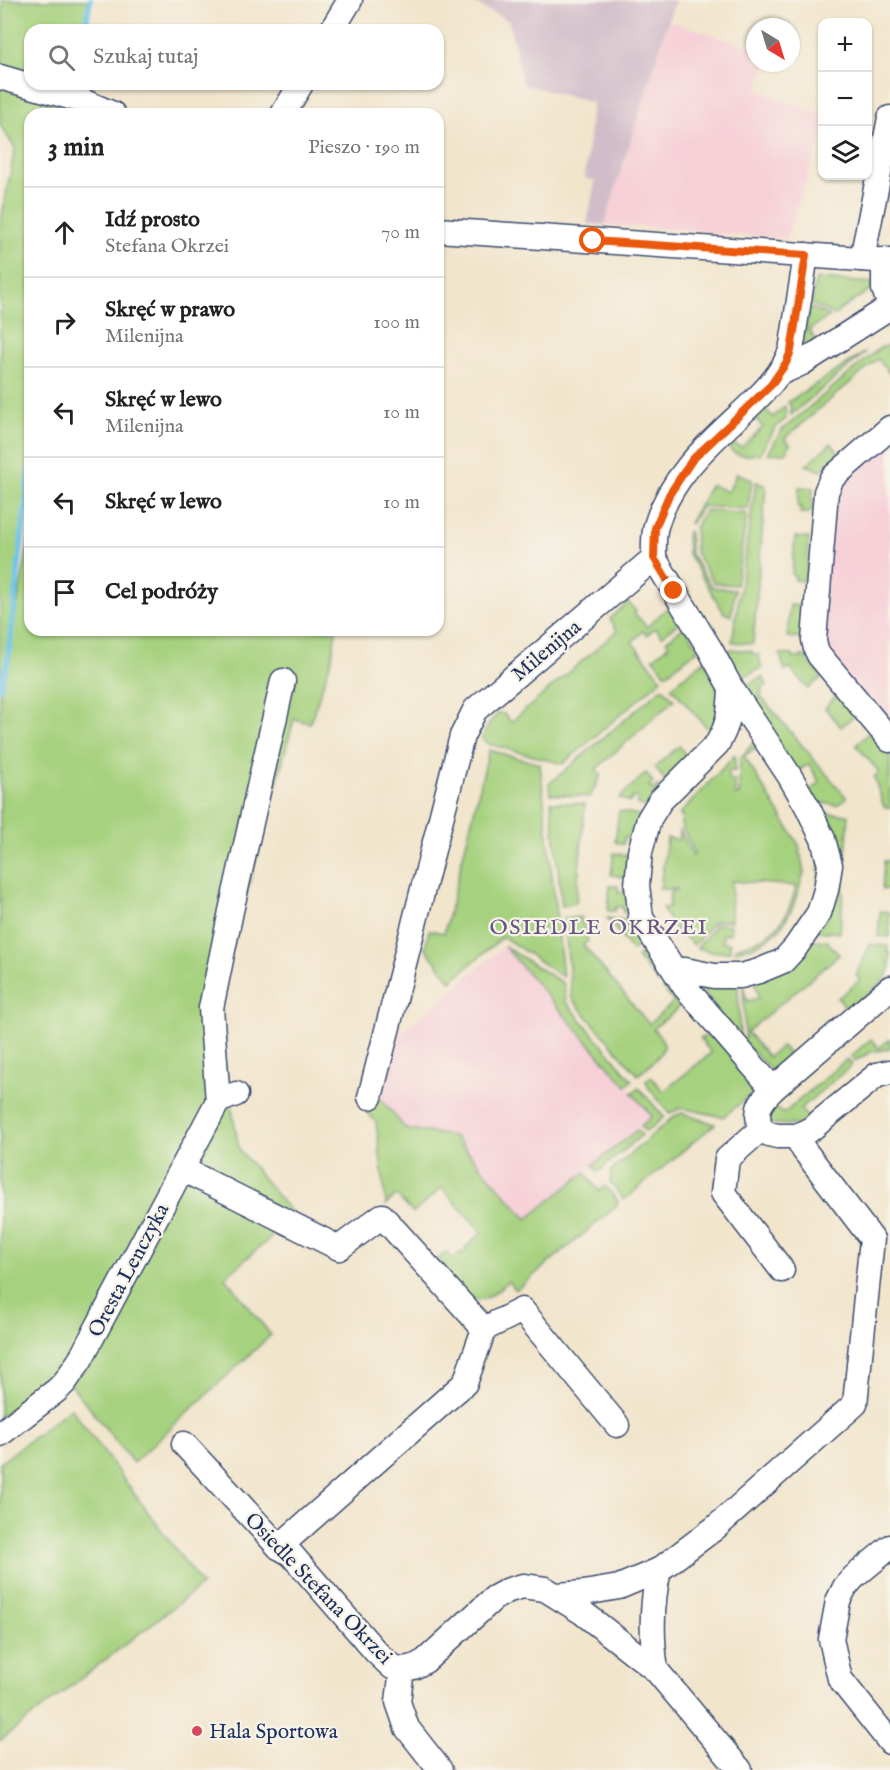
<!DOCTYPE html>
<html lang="pl">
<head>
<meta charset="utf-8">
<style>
  :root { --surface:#fff; --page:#f6f6f6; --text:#222; --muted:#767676; --line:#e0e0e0 }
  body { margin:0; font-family:"IM FELL English",serif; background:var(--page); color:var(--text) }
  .controls { position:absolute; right:18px; top:18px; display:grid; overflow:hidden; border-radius:12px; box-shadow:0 2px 4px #0004 }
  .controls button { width:54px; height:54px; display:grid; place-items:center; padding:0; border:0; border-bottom:2px solid var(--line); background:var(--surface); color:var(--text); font:30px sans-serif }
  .compass { position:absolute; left:746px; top:18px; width:54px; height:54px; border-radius:50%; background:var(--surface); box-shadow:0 2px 4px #0004; rotate:142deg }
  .stop { position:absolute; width:18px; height:18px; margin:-14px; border:4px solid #ea580c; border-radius:50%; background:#fff }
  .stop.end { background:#ea580c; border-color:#fff; box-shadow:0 2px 6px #0008 }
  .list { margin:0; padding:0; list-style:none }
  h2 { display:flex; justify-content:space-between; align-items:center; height:78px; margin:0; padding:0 24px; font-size:26px }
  h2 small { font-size:20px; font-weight:400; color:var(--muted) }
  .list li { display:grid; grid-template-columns:39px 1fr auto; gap:18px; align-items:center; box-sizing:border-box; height:90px; padding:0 24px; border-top:2px solid var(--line) }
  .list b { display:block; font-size:22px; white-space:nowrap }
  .list p { margin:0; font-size:20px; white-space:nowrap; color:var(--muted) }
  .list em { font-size:20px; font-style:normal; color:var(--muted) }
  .icon { flex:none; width:33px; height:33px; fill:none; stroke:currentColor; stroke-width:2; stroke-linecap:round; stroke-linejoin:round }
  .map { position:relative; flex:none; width:890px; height:1770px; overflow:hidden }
  .search { position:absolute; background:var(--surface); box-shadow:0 2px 4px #0004; left:24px; top:24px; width:420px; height:66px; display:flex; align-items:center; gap:15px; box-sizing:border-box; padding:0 21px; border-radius:18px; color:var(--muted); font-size:22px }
  .panel { position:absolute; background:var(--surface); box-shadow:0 2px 4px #0004; left:24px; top:108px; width:420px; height:528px; border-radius:18px }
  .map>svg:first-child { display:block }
</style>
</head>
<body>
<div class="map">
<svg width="890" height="1770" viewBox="0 0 890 1770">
  <rect width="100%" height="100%" fill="#f7f3e8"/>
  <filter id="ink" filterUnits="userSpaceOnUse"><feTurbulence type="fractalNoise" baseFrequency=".0167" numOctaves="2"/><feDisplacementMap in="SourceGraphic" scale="12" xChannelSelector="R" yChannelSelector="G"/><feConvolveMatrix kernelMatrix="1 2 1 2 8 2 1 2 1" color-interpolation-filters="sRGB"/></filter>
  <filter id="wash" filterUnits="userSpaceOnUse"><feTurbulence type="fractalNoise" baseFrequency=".008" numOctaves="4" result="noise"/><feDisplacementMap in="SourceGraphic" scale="24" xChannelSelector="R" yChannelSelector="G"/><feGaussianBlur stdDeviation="1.35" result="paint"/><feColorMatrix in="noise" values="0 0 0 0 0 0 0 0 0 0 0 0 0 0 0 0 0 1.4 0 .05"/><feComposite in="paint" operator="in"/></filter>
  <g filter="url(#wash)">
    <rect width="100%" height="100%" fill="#f1e5cc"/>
    <!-- built -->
    <g fill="#f6cfd7">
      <path d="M669,21L755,48V63H767L757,90L822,116V136L786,239L648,227L604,225Z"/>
      <path d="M890,428V740L819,655L826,492Z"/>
      <path d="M504,946L653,1116L527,1219L454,1136L406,1129L381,1099L397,1036Z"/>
    </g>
    <!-- industrial -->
    <path fill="#d1bdc9" d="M466,0H675L604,225L587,224L595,181L585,178L592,103L523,84L509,21Z"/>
    <!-- green -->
    <g fill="#a6d17e" stroke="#60806e" stroke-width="1.5">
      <path d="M2,0H90L85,30H30V84H76L71,114H30V468L10,644L30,536V630H336L332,658L310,723L294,719L220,993L223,1058L239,1149L295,1217L225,1277L271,1335L133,1463L61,1372L0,1418V226L15,148L0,125V84L4,37Z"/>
      <path d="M816,279L873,283L875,287L838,311V313L835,315L811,304Z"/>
      <path d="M810,308L830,316L809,330L817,343L801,351Z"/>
      <path d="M888,346L890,348V374L878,359L785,438L790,444L786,453L768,454L781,431L881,347Z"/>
      <path d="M866,352L791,415V407L788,402Z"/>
      <path d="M763,406L773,417L785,406L786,419L776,427L760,454C746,455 733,459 726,443L729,438L737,446L742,447L763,427L753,416Z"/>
      <path d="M831,443L840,454L821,471L806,465Z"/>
      <path d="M737,473L752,480L748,509L702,506L691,524L689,523L710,486L712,485L728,492Z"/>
      <path d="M756,482L766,486L753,644L732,642Z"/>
      <path d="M799,487L813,488L812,511L808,513H800L801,507H798Z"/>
      <path d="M705,510L747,514L736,585L714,583L695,552V528Z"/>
      <path d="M687,532H690V553L712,587L735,590L731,616L724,613L688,554Z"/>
      <path d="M795,537L809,538L806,578L802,581L795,580V576L792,575Z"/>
      <path d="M628,602L636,611L634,613L647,627L671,604L681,621L662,636L655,628L647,635L643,631L632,642L662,679L563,764L489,744L484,741L482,738L490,722L498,713L504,714L511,722L617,631L610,619Z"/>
      <path d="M790,605L804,606L801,638L787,637Z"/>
      <path d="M685,626L699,649L666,674L653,658L669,645L666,641Z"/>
      <path d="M731,649L752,651V654H758L762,668L738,679L726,654Z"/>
      <path d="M780,654L793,655V658H801V656H804L822,677L808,689L790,668L785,671Z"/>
      <path d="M705,660L716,683L722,710L714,736L671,687Z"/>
      <path d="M763,677L767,685L762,689L761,697L847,798L837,805L813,802L808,791L820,783L809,764L796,772L741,687Z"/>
      <path d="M661,689H664L674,700L596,769L601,775L590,797L550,794L549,784Z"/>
      <path d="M838,694L855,715L841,727L825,708Z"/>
      <path d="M870,732L890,754V808L884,807L874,777L879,772L856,745Z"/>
      <path d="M757,739L758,746L744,756L799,845L804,873L793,907L781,928L764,941L752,947L735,951V948C772,938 788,924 796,886L732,881L731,921H714L694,945L672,926L662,908L669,907L670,891H676L677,889H660L667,838L678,840L680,831L693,856L694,852L681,825L682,816L679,815L735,755V771H729L728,779L735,780V795H739L740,758Z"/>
      <path d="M679,746L689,760L666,782L655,767Z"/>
      <path d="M489,750L540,764L563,977L503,937L451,981L425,948L429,930L444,933Z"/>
      <path d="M646,773L653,782L649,786L652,790L657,786L659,789L646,807L636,804L638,799L633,797L630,802L619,798Z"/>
      <path d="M551,802L585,804L576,903L562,906Z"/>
      <path d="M619,811L643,816L632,839L625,837L623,844L615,842Z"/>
      <path d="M821,813L849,815L840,933L817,931Z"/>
      <path d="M614,853L631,856L628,878L611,875Z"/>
      <path d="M884,861H890V889H882Z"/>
      <path d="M610,886H618V892H624V886H628L632,913L623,912V907H616L615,911H608Z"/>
      <path d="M880,911L889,912L890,937L878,936Z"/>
      <path d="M581,917L588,941L583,945L649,1024L674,1002L663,989L675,981C677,986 681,994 681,1000C681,1010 660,1022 653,1029C657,1033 664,1039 664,1045C665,1053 645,1070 638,1075L572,999L564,918Z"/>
      <path d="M607,918L633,922L645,941L632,951Z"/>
      <path d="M716,924L731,925L730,934H723V942L730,943V952H712L697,948Z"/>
      <path d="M812,940L827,941L839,955L747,1032L768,1057L782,1046L792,1058L776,1071H772L745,1044L743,984L747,1001L759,998L755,981Z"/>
      <path d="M870,945L888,946L887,952H890V970L885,979L849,1011L838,998L860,980L856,975Z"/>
      <path d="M504,946L564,984L566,1002L632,1080L626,1086Z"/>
      <path d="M653,952L667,971L662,976L664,978L658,983L637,957L641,953L645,958Z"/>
      <path d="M695,982L738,985L740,1039Z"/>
      <path d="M711,1034L759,1085L753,1096L751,1095L723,1117L682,1108L669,1113L648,1087L646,1081L651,1077L664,1091L711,1053L700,1038Z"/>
      <path d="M871,1039L879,1048L890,1039V1049L871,1052L855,1061L851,1056Z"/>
      <path d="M847,1059L852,1065L800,1109L810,1120L803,1125L770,1124L767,1109L772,1103L783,1114Z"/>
      <path d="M639,1088L664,1117L646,1132L641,1126L652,1116L632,1093Z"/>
      <path d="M371,1099H381L406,1129L454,1136L527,1219L585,1172L599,1191L605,1186L618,1201L617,1206L516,1290L508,1281C493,1295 488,1301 467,1300L435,1263L446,1252L453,1259L461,1252L463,1254L467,1250L465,1248L482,1232L442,1188L413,1213L396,1195L386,1205L376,1122L365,1110Z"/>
      <path d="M682,1113L715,1124L624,1200L610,1182L611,1171L674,1116Z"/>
      <path d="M637,1130L642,1135L598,1172L593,1165Z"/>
      <path d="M71,1408L202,1585L0,1741V1463Z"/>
    </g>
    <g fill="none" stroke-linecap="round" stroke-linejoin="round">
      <!-- stream -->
      <g stroke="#6dc4ea" stroke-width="6">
        <path d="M85,30L90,0"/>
        <path d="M0,688L8,658L30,468"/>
      </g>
    </g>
  </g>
  <g filter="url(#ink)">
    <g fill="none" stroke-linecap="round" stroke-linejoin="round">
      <defs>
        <g id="minor">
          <path d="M332,30L350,0"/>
          <path d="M0,77L80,100L113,114"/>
          <path d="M283,114L301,84"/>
          <path d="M438,230L890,261"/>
          <path d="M862,259L890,118"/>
          <path d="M884,260V289L890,305"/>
          <path d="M780,373L802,363L890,307"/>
          <path d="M890,428L832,478L826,492L814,640L816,649L819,655L890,740"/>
          <path d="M654,558L710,649L731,688L789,775L807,806L823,839L830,865L826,890L819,913L795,948L783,961L759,971L741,976H714L685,970H676"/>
          <path d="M731,688C730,711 729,725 717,744L660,801L649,819L640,852L637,885L641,918L685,987L773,1089C760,1102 754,1110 761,1129L727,1159L723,1193L782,1270"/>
          <path d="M773,1089L890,988"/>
          <path d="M370,1097L462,736L475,710L654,558C654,548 653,536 656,526C671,475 710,443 747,408C765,391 781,375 791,351L806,255"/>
          <path d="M218,1101L211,1008L231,911L283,681"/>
          <path d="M761,1129L769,1134L777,1136H796L803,1133L811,1129L877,1075L890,1072"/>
          <path d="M182,1169L339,1248L382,1216L484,1329L465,1383L279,1547"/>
          <path d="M484,1329L522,1310L617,1425"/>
          <path d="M0,1434L57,1390L65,1382L80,1360L218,1101L236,1094"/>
          <path d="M184,1444L279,1547L291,1554L376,1652L392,1667L402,1669L414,1667L425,1661L494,1598L509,1590L523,1586L545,1589L582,1612L656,1670L740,1770"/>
          <path d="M890,1547L854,1577L845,1587L838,1601L831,1639L840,1679L890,1742"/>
          <path d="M557,1595L584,1593L619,1587L659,1570"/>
          <path d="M402,1669L398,1702L407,1728L440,1770"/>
          <path d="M656,1670C651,1636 651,1604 659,1570L715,1528L855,1404L872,1239L804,1150L796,1136"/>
        </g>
      </defs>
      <!-- minor casing -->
      <use href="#minor" stroke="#3b4a6e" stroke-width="27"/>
      <!-- minor -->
      <use href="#minor" stroke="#fff" stroke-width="24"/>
    </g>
  </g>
  <g fill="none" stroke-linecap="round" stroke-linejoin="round" filter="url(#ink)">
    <!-- route -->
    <path stroke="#ea580c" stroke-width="8" d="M593,241L806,255L791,351L786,363L771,385L692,460L669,495L655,528L654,558L674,591"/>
  </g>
  <!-- markers -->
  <circle fill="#d1495b" stroke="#f7f3e8" stroke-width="2" cx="197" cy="1731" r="6"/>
  <g text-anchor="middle" stroke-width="4.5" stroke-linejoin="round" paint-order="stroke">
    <!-- street labels -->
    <g font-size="21" fill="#1b2f5e" stroke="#f7f3e8">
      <text transform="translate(546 650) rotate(-40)" y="7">Milenijna</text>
      <text transform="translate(128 1270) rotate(-62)" y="7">Oresta Lenczyka</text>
      <text transform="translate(319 1588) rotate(46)" y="7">Osiedle Stefana Okrzei</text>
    </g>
    <!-- poi labels -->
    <g font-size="21" fill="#1b2f5e" stroke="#f7f3e8" text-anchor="start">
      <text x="209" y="1738">Hala Sportowa</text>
    </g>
    <!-- neighbourhood labels -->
    <g font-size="22" letter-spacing="1.5" fill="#665683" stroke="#f7f3e8">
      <text x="599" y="934">OSIEDLE OKRZEI</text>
    </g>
  </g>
</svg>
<div class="controls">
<button>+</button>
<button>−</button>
<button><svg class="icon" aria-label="layers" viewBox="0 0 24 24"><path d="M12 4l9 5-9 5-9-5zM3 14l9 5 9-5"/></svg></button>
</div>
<svg class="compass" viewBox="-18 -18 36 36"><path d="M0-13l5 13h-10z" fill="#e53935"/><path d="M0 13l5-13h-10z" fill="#767676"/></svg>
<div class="stop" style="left:593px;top:241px"></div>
<div class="stop end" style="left:674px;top:591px"></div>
<div class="search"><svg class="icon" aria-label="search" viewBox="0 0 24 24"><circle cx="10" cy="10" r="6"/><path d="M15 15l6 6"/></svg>Szukaj tutaj</div>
<section class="panel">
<h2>3 min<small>Pieszo · 190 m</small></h2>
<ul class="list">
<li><svg class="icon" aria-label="ahead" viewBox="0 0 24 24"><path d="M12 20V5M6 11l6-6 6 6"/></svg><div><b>Idź prosto</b><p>Stefana Okrzei</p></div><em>70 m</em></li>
<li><svg class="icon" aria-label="right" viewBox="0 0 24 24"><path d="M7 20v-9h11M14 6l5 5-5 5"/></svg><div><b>Skręć w prawo</b><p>Milenijna</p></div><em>100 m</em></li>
<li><svg class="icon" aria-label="left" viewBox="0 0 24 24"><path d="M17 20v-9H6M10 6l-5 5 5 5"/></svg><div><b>Skręć w lewo</b><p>Milenijna</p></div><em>10 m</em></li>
<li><svg class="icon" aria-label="left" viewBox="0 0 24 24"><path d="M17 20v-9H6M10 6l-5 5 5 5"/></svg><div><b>Skręć w lewo</b></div><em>10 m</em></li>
<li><svg class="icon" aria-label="arrive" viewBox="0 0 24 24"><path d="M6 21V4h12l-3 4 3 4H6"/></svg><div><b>Cel podróży</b></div></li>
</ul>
</section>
</div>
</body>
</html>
